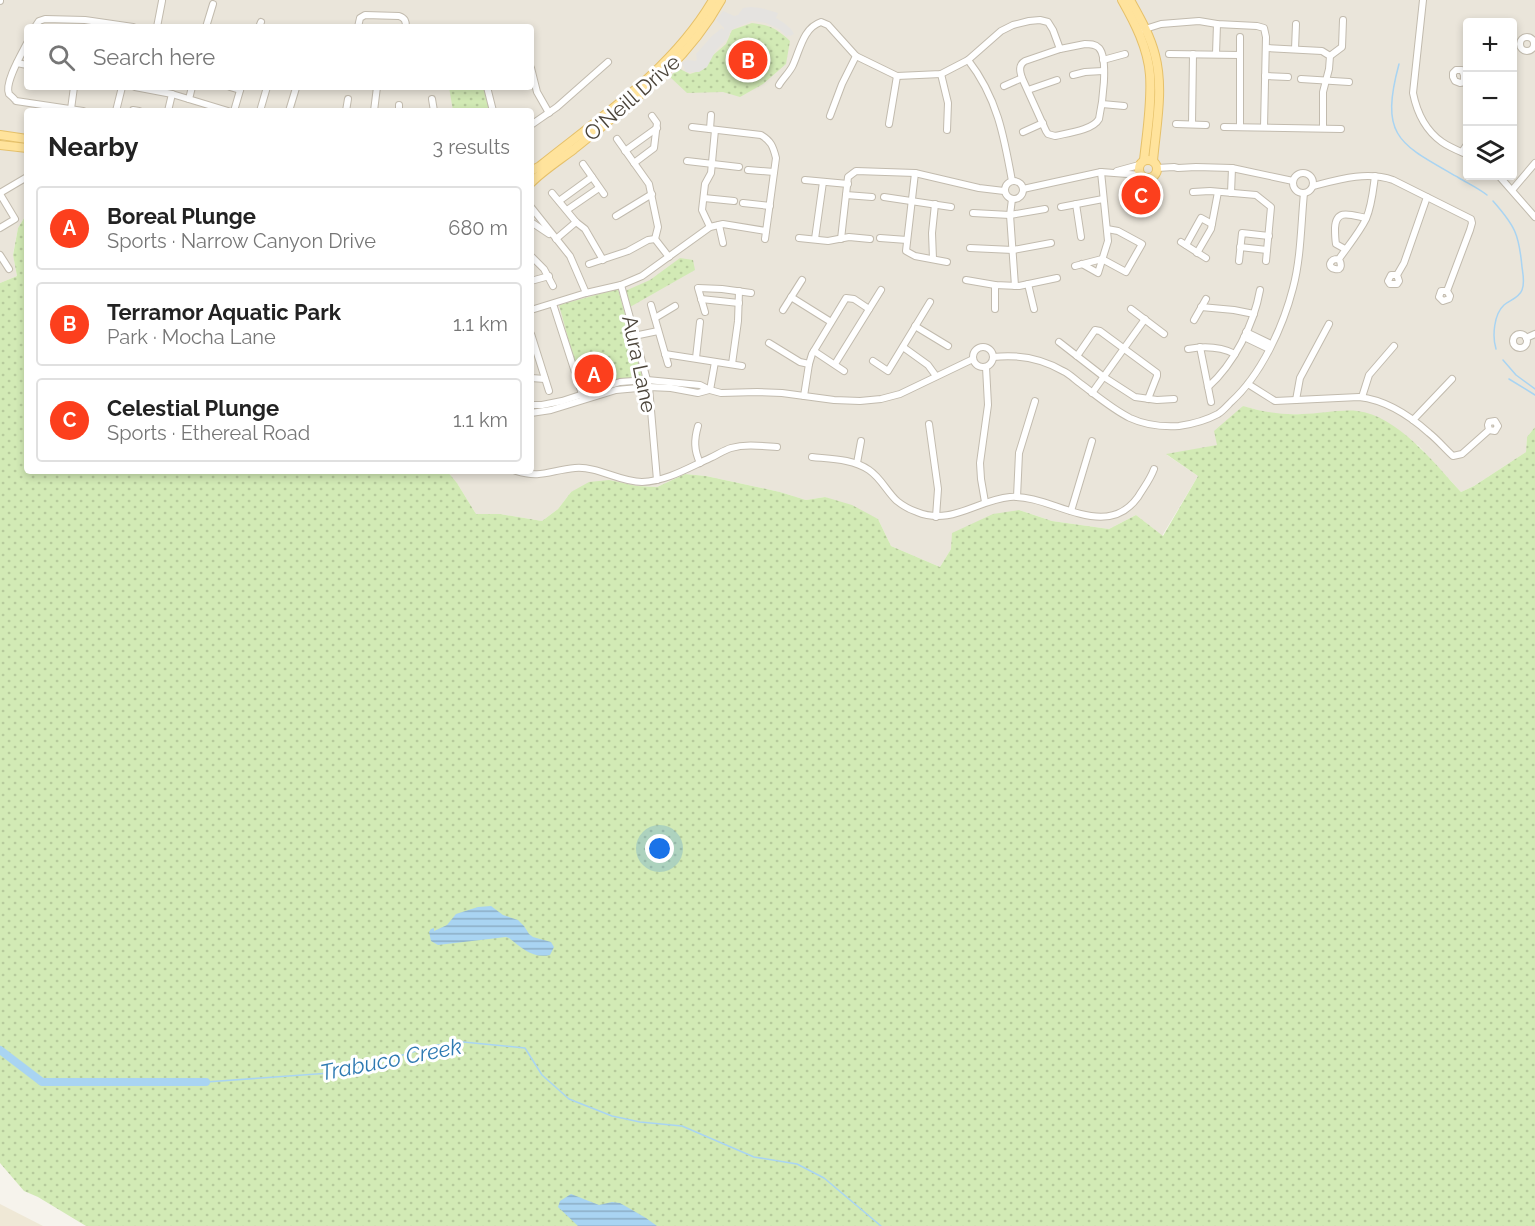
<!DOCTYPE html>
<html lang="en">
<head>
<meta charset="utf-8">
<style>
  :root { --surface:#fff; --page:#f6f6f6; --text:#222; --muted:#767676; --line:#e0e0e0; --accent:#fc3f1d }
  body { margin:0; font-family:Raleway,sans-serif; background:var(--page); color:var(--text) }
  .controls { position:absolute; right:18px; top:18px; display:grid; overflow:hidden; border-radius:6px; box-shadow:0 3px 9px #0003 }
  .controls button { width:54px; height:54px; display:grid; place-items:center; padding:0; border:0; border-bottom:2px solid var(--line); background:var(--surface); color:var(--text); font:30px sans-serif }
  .you { position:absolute; left:660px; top:849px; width:21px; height:21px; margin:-15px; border:4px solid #fff; border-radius:50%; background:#1a73e8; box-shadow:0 0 0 9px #1a73e833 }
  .badge { display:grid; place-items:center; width:39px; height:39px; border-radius:50%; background:var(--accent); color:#fff; font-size:20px; font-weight:700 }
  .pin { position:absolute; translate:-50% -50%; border:3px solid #fff; box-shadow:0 2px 6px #0006 }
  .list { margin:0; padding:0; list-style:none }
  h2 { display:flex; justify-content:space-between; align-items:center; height:78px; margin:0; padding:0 24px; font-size:26px }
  h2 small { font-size:20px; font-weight:400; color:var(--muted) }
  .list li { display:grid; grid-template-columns:39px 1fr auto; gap:18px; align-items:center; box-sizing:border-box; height:84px; margin:0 12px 12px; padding:0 12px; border:2px solid var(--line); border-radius:6px }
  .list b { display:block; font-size:22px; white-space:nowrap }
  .list p { margin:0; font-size:20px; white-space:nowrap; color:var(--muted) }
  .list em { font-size:20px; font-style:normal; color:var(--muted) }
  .icon { flex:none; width:33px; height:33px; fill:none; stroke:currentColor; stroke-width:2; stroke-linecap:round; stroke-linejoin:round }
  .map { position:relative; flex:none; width:1535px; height:1226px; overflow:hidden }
  .search { position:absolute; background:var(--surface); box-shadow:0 3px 9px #0003; left:24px; top:24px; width:510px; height:66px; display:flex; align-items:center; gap:15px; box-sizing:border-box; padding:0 21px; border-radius:6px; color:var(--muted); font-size:22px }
  .panel { position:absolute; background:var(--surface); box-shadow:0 3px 9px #0003; left:24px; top:108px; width:510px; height:366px; border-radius:6px }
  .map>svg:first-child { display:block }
</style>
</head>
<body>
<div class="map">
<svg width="1535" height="1226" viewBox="0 0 1535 1226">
  <defs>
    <pattern id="grass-dots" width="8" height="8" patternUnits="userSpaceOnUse" patternTransform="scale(1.5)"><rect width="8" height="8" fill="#d2eab5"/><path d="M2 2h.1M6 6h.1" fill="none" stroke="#b6ca9c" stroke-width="1.8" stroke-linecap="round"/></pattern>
    <pattern id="water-rules" width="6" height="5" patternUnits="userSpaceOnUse" patternTransform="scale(1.5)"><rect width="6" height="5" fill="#a9d4f2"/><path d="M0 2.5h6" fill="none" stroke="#8caec5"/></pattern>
  </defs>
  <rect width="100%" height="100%" fill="#f6f3ec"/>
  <!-- residential -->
  <path fill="#eae5da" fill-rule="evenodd" d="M0,0H1535V427L1527,437L1526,452L1474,486L1461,492L1418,445L1302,414H1272L1243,406L1218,445L1167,455L1198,476L1162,536L1136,515L1109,529L1052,521L1019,510L951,549L940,567L891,546L878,519L825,497L806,500L780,492L706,476L685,474L657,487L637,486L571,492L558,509L542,521L500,514H476L457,483L447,471H531V111H27V213L18,228L13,254L17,276L0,283ZM1468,22H1512V176H1468ZM27,27H531V87H27Z"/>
  <!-- education -->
  <path fill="#efe8d6" d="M0,1204L43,1226H0Z"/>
  <!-- grass -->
  <g fill="url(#grass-dots)">
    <path d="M752,23C770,25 777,29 790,41L786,64L763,84L740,97L723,92L687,93L670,77L678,68L690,74L702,70L708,64L712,56L726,44L732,30Z"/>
    <path d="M449,87H485L490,111H453Z"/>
    <path d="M27,213V471H447L457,483L476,514H500L542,521L558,509L571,492L589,482L609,480L637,486L657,487L685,474L706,476L780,492L806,500L825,497L852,505L878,519L891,546L940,567L951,549L952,533L993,514L1019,510L1052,521L1109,529L1136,515L1163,536L1198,476L1166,454L1217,445L1214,431L1243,406C1264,412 1280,415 1302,414C1319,414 1342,409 1357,411C1397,415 1435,464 1461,492L1474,486L1526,452L1527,437L1535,427V1226H86L38,1197L24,1191L0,1163V283L17,276L13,255L18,228Z"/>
    <path d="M680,258L693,260L695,270L630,307L625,291L650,280Z"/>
    <path d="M618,289L642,376L583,393L559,305Z"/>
  </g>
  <!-- parking -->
  <path fill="#e5e3e0" d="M751,7L761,8L778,13L776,18L784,23L791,29L794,34L790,36L788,35L787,37L779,29L766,23L752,21L735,28L730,31L728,38L716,50L707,67L699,72H686L682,63L687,60L695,61L697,60L696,54L712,36L722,28L724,31V28L716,20L723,11L734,16L738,15L743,8Z"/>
  <!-- water -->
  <g fill="url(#water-rules)">
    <path d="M491,906L503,915L518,920L524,926L529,934L533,937L551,942L554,947L550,955C533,959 522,948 509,938L506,937L438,945L431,941L429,932L431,929L434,928V931L447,925L456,914L478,907Z"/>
    <path d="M571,1194L599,1205L612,1202L620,1203L646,1218L657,1226H578L558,1207L560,1201Z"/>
  </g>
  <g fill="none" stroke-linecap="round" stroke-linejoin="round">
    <!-- stream -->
    <g stroke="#a9d4f2" stroke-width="1.5">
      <path d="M1399,64C1379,138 1400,144 1459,178C1469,184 1478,188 1487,195"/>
      <path d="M1493,201C1515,226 1519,234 1522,267C1523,274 1525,283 1522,290C1519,298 1510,300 1504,305C1494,314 1492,336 1496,349"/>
      <path d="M1503,360L1516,375L1535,389"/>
      <path d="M1509,379L1535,395"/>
      <path d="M206,1082L344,1072L437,1045L463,1042L525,1048L542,1075L569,1099L612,1116L640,1122L682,1126L754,1157L797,1164L824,1178L881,1226"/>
    </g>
    <!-- river -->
    <path stroke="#a9d4f2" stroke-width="8" d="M0,1050L42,1082H206"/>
    <defs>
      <g id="minor">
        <path d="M1423,0L1413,93C1417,113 1425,130 1442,142C1449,147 1459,151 1468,155"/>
        <path d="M0,1V0"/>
        <path d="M35,27L39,21L45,19L85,20L133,27"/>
        <path d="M157,27L162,1"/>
        <path d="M206,27L213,4"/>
        <path d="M259,27L261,22"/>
        <path d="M358,27L360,18L365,15L399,16C405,18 406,21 406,27"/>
        <path d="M1142,30L1161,24L1199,21L1217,24L1257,26L1264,28L1266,37L1264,127"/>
        <circle cx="1527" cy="44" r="7"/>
        <path d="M27,43C22,53 4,83 9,94C10,95 16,100 16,101L83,111"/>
        <path d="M1085,44C1090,44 1095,44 1099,48C1109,59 1102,105 1099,119C1093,130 1068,133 1055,136L1048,134L1046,131L1022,78C1020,72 1018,65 1025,61L1060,49Z"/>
        <path d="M1266,48L1322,51L1330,56L1329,69L1323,92V128"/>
        <path d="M1295,49L1296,24"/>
        <path d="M1169,54L1240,55"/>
        <path d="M1216,54L1217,24"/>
        <path d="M1330,56L1342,47L1343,20"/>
        <path d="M968,60C997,97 1004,136 1012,181"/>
        <path d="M1103,60L1125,54"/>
        <path d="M17,63L27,65"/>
        <path d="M531,68L537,92L549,113"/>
        <path d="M941,74L948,103L947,130"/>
        <path d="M1073,75L1085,72L1103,71"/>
        <path d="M1265,76L1288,77"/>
        <path d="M1301,79L1349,82"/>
        <path d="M1464,82L1460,83L1455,81L1453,77V73L1456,70H1462L1464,75V82L1468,85"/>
        <path d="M779,85C783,78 790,72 793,65C800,50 803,28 821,22L828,25L856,56L897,76L941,74L968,60L1001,31L1013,25L1029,21L1040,20L1048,22L1053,30L1060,49"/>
        <path d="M1004,86L1022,78"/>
        <path d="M135,87L172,94L228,111"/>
        <path d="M230,87L240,90"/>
        <path d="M487,87L493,111"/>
        <path d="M1028,90L1057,80"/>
        <path d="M189,99L192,87"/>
        <path d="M432,99L434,111"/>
        <path d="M1102,104L1124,106"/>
        <path d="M71,109L74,87"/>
        <path d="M133,110L139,111"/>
        <path d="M116,111L122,87"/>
        <path d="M168,111L172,94"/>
        <path d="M234,111L241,87"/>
        <path d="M260,111L267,87"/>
        <path d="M289,111L296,88"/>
        <path d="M346,111L348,99"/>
        <path d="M374,111L377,87"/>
        <path d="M399,111V105"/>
        <path d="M830,116L842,84L856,56"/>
        <path d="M889,124L897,76"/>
        <path d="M1176,124L1206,125"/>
        <path d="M1192,124L1193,54"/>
        <path d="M531,125L557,107L608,62"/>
        <path d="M692,127L761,135C771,141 773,146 776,158L765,239"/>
        <path d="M1224,127L1341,129"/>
        <path d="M1240,127V37"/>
        <path d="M710,129L711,115"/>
        <path d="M1023,132L1043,123"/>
        <path d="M617,139L649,184L658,227L655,239"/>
        <path d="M625,151L657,128"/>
        <path d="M1462,152L1468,143"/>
        <path d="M687,161L739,167"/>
        <path d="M634,163L654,148L657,123L652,116"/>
        <path d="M583,164L604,194"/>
        <path d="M1157,168L1174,167L1178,168L1196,167L1232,168L1293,181"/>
        <path d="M748,170L774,172"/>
        <path d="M1117,171L1139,165"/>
        <circle cx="1303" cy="183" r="10"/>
        <path d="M915,173L906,251L915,256L947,262"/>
        <path d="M1499,176L1535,217"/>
        <path d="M805,180L848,184"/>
        <circle cx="1014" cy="190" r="9"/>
        <path d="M1313,186C1340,179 1367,171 1393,180L1471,219L1472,223L1470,230L1447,291L1450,296L1449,299L1443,301L1439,297L1441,291H1447"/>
        <path d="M1023,189L1101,172L1141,175"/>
        <path d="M1513,189L1535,163"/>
        <path d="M1193,192L1210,191L1256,195L1271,207L1266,261"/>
        <path d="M0,193L27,177"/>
        <path d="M552,193L576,222L585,229L603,260"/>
        <path d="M1231,193L1232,168"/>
        <path d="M0,194L15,219L0,228"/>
        <path d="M846,195L872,197"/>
        <path d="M884,197L951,207"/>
        <path d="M704,198L734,201"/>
        <path d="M1012,199L1010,215L1015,286"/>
        <path d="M559,201L592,177"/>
        <path d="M743,203L770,206"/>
        <path d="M1076,204L1081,237"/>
        <path d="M531,207L570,256L586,293"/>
        <path d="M1061,207L1103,199"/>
        <path d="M567,210L599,188"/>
        <path d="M973,213L1010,215L1045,209"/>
        <path d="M616,216L652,194"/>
        <path d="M531,222L549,234"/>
        <path d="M719,225L723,243"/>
        <path d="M710,227L702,210L705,184L711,173L715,130"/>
        <path d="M799,238L828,241L849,237L870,239"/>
        <path d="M880,238L907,240"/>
        <path d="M556,239L576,222"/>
        <path d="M655,239L669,257"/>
        <path d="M815,239L823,182"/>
        <path d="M841,239L848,177L856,171L915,173L979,188L1004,191"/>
        <path d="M1181,242L1206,258"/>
        <path d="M1186,245L1201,218L1212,224"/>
        <path d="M1240,247L1267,250"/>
        <path d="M970,248L1013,250L1051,243"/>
        <path d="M1345,249L1336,244C1335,238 1335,234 1335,228C1336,208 1351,215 1366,218"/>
        <path d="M1197,253L1211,229L1218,192"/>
        <path d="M0,255L9,269"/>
        <path d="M531,256L544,269L553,286"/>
        <path d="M933,259L932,233L935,204"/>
        <path d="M1339,259C1329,258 1327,268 1335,269C1343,271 1341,263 1339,259C1348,246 1359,233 1366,219C1372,205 1373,190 1375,176"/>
        <path d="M1239,261L1242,233L1269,236"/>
        <path d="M589,264L628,251L648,240L655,239"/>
        <path d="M1082,264L1098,273L1108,241L1101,172"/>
        <path d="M1075,266L1102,259L1126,272L1142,244L1118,231L1107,229"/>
        <path d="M1397,275H1391L1388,281L1390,284H1397L1399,281L1397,275L1404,263L1427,197"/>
        <path d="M966,280L995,285L1019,286L1057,278"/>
        <path d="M531,281L549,276"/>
        <path d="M1028,284L1034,309"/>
        <path d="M621,285L649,387L657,480"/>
        <path d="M791,297L831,322"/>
        <path d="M701,299L739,303"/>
        <path d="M553,304L583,397"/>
        <path d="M651,305L668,364"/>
        <path d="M1201,307L1234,310L1254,314"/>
        <path d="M995,309V285"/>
        <path d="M1131,309L1164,334"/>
        <path d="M531,310L586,293L621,285L642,276L710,227L723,224L766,231"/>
        <path d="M783,310L802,280"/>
        <path d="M705,312L698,288L722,289L751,293"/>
        <path d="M655,318L675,306"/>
        <path d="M1194,320L1206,299"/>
        <path d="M915,326L948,346"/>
        <path d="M1246,332L1271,344"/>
        <path d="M531,334L549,391"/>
        <circle cx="1520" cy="341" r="7"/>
        <path d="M634,336L658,331"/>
        <path d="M1244,337L1269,349"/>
        <path d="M1526,338L1535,334"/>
        <path d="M1059,342L1104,377L1135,397L1157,400L1174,399"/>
        <path d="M769,343L800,362L809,364"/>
        <circle cx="983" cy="357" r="10"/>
        <path d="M903,347L928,365L936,376"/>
        <path d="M1200,347L1211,402"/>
        <path d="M1188,349C1204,346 1219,346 1235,354"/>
        <path d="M814,351L844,371"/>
        <path d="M665,354L742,366"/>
        <path d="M1077,356L1095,330L1100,331L1157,373V376L1148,399"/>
        <path d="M993,357C1019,354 1041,358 1063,371C1070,374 1075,380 1081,384C1097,396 1112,409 1130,418C1145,425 1162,427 1179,426C1193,424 1205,421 1218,414C1223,411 1227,406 1231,402C1261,375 1283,327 1293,288C1301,258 1301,224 1304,193"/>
        <path d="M696,358L700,322"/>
        <path d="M873,361L888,371L930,302"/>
        <path d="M732,364L738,321L739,291"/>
        <path d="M835,364L881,290"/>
        <path d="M531,378L545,379"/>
        <path d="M1248,384L1275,401L1359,397C1386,400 1409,415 1429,433C1438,440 1445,449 1453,456L1462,454L1489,430L1495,431L1498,426L1495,421L1489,422L1488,425L1489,430"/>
        <path d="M1208,387C1234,364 1254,324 1260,290"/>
        <path d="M710,390L715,362"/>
        <path d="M1092,393L1145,319"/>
        <path d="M804,396L809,364L812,354L846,298L854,299L869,309"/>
        <path d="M1362,397L1369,375L1394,346"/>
        <path d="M1296,400L1300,378L1329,324"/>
        <path d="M531,405H542L562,401L620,382L647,380L700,385L710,390L721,393L757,392L782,393L834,400L860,401L881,399L900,394L973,359"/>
        <path d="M531,413L551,410L616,390L649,387L671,388L698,393L709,390"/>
        <path d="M1413,420L1452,379"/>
        <path d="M929,424L938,489L936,517"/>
        <path d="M698,426C694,440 694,450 700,463"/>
        <path d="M812,457C831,459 853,459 869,470C881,478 887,492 897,501C902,505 911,510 917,512C951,526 977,500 1010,497C1052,494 1105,543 1138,497C1144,487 1150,480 1154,469"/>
        <path d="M857,463L861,441"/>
        <path d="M516,471C541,479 551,470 575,468C598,466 619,482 642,482C667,481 688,468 710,458C717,455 724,450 731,448C746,444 761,446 777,447"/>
        <path d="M1017,497L1019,453L1035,401"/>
        <path d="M985,502L981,479L980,463L988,405L986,367"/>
        <path d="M1071,511L1092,441"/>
      </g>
      <g id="major">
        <path d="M1122,0C1135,23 1148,48 1150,75C1152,103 1147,132 1144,160"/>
        <path d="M1130,0C1140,18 1150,35 1155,55C1164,89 1156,126 1153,161"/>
        <path d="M0,135L27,139"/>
        <path d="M0,145L27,148"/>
        <circle cx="1148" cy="169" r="9"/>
        <path d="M531,171L540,166C601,117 673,69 713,0"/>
        <path d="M531,183C541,172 561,159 574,149C630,103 685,65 721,0"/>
      </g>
    </defs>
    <!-- minor casing -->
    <use href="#minor" stroke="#c2bbae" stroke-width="8"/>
    <!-- major casing -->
    <use href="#major" stroke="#e6c16a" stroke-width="10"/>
    <!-- minor -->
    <use href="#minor" stroke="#fff" stroke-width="6"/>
    <!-- major -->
    <use href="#major" stroke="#ffe39c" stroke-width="8"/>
  </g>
  <g text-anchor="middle" stroke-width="6" stroke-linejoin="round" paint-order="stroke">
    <!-- street labels -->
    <g font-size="21" fill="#4b4439" stroke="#fff">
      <text transform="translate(632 98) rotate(-41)" y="7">O'Neill Drive</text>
      <text transform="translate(639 364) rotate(78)" y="7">Aura Lane</text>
    </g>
    <!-- water labels -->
    <g font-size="22" font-style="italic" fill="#2e7ab2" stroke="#fff">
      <text transform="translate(391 1059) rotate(-11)" y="8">Trabuco Creek</text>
    </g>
  </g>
</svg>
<div class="controls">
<button>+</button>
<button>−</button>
<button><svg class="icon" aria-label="layers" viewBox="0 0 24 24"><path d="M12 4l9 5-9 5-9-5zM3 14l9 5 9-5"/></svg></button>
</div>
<div class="you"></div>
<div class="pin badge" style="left:594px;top:374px">A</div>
<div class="pin badge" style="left:748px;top:60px">B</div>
<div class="pin badge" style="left:1141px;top:195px">C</div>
<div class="search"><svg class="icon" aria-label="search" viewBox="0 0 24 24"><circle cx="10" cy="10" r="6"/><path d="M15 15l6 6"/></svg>Search here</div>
<section class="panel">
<h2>Nearby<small>3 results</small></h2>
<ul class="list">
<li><span class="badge">A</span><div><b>Boreal Plunge</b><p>Sports · Narrow Canyon Drive</p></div><em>680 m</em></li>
<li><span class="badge">B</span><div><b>Terramor Aquatic Park</b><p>Park · Mocha Lane</p></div><em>1.1 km</em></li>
<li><span class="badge">C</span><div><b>Celestial Plunge</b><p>Sports · Ethereal Road</p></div><em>1.1 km</em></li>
</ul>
</section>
</div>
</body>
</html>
